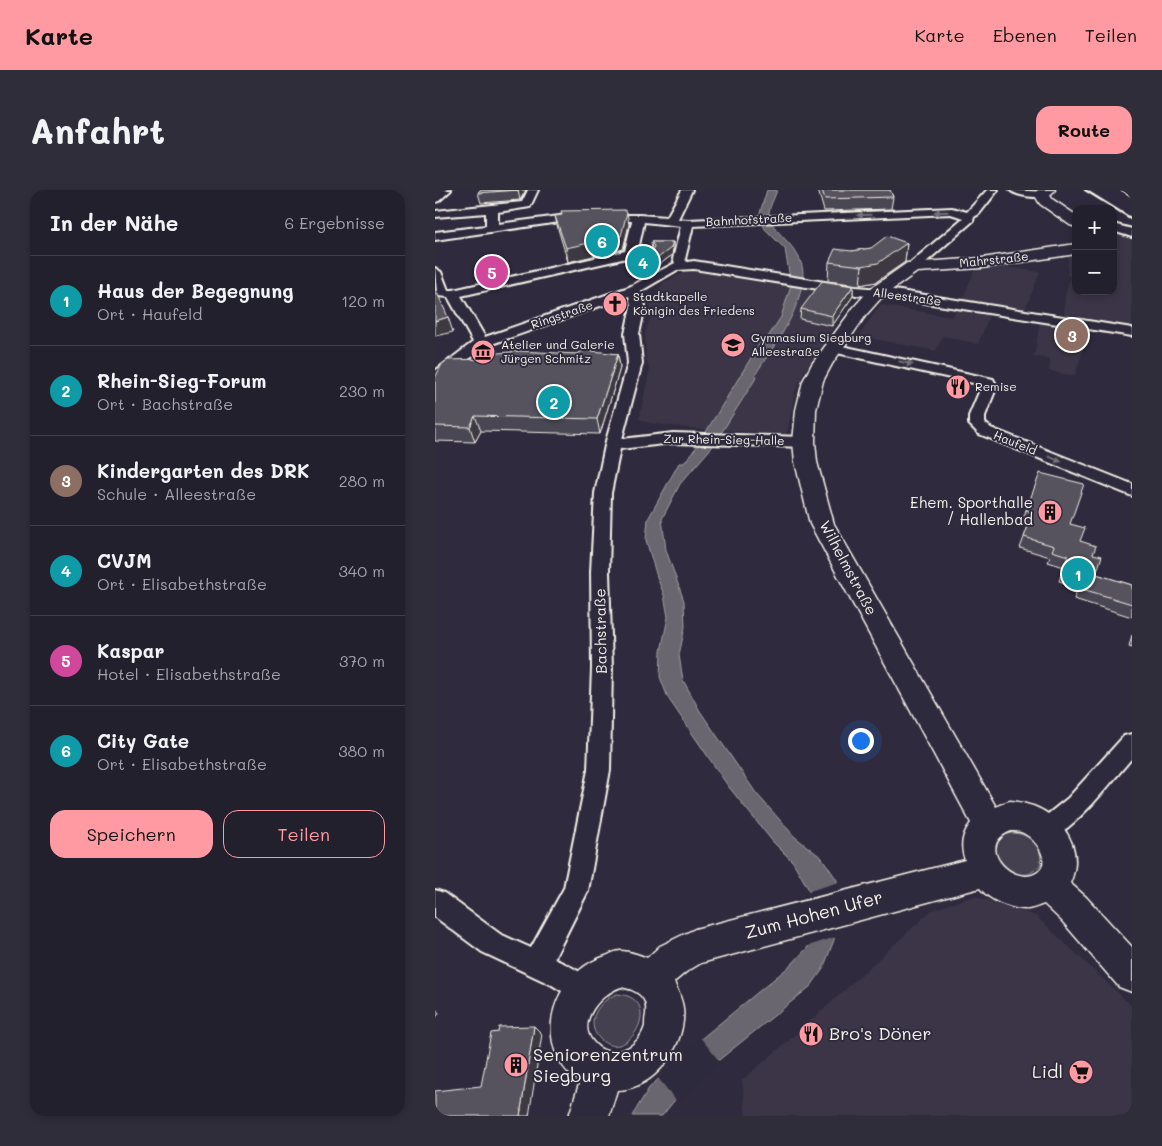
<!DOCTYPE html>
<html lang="de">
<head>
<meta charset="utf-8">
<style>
  :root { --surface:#23202e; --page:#2f2d3a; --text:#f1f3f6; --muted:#a3a3aa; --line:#403e4a; --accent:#ff9aa2 }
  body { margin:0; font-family:Mali,sans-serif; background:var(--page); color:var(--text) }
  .controls { position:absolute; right:15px; top:15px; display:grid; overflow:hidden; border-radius:10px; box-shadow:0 2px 8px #0003 }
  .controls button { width:45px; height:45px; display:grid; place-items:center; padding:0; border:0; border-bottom:1px solid var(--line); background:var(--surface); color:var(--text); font:25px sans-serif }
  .you { position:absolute; left:425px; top:550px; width:18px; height:18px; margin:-12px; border:4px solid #fff; border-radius:50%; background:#1a73e8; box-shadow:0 0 0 8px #1a73e833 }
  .badge { display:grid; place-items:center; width:32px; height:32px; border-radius:50%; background:var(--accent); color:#fff; font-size:16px; font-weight:700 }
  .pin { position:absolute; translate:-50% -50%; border:2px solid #fff; box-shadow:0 1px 5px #0006 }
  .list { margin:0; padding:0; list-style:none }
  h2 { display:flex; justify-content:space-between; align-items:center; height:65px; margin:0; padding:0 20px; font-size:21px }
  h2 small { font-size:16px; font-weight:400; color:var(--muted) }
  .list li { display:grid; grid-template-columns:32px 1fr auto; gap:15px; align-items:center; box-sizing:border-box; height:90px; padding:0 20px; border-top:1px solid var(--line) }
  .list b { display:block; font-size:19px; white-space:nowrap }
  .list p { margin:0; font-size:16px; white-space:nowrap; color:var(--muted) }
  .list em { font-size:16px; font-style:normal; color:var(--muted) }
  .actions { display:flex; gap:10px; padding:15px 20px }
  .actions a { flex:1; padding:11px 0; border:1px solid var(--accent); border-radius:15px; text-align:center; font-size:18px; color:var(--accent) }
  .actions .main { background:var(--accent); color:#111 }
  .map { position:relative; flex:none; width:697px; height:926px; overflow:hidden; border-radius:15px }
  header { display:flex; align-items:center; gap:30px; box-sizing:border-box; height:70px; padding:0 25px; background:var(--accent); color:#111 }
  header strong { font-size:24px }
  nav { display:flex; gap:28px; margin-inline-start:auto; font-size:18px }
  .intro { display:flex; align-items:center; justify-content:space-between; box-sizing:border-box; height:120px; padding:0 30px }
  h1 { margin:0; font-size:35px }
  .button { padding:12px 22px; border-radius:15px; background:var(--accent); color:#111; font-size:18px; font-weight:700 }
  main { display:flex; gap:30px; padding:0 30px }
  aside { flex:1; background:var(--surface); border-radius:15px; box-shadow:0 2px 8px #0003 }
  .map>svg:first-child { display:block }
</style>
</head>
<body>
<header>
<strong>Karte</strong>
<nav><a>Karte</a><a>Ebenen</a><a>Teilen</a></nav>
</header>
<div class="intro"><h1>Anfahrt</h1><a class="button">Route</a></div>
<main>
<aside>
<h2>In der Nähe<small>6 Ergebnisse</small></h2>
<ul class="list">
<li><span class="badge" style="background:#0f9aa8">1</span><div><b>Haus der Begegnung</b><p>Ort · Haufeld</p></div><em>120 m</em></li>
<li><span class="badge" style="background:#0f9aa8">2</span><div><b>Rhein-Sieg-Forum</b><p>Ort · Bachstraße</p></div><em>230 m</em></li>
<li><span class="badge" style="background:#8d6e63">3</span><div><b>Kindergarten des DRK</b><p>Schule · Alleestraße</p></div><em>280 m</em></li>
<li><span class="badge" style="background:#0f9aa8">4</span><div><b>CVJM</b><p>Ort · Elisabethstraße</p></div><em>340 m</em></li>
<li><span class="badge" style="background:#d1479c">5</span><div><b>Kaspar</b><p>Hotel · Elisabethstraße</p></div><em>370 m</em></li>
<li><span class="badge" style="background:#0f9aa8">6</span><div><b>City Gate</b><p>Ort · Elisabethstraße</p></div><em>380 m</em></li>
</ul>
<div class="actions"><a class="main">Speichern</a><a>Teilen</a></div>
</aside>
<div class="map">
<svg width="697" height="926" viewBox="0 0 697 926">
  <rect width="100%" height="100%" fill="#2f2a3d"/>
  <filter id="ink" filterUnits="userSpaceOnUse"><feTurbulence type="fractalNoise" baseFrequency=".02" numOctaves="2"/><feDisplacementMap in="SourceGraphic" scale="10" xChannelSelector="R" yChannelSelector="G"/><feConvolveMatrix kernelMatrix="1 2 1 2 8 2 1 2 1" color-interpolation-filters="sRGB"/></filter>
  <g filter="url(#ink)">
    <!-- built -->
    <g fill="#3b3647">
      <path d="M682,43L697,48V136L629,125L630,106L635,86H632L633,65L641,64V101H678V45Z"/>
      <path d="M566,76L605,82L590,120L527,110L540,79Z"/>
      <path d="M265,82L419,107L370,180L360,202L352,243L350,244L262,239L214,233L204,229L215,179L211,170L210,144L216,125L214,114L229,92L249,83Z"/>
      <path d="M445,115L517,127L522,118L555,124L543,154L508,146L501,161L424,146Z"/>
      <path d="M605,132L654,139L640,186L614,181L615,169L599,167Z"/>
      <path d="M539,706L601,726L697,816V926H311L307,890L366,840L497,720Z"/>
    </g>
    <!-- green -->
    <g fill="#454050" stroke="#9c989c">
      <path d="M576,643C595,643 609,656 605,676L594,684C576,687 558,674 561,654L570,645Z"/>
      <path d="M182,804C232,807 193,877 165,849C148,832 165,810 182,804Z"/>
    </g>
    <!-- water -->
    <path fill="#6a6670" stroke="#a19ea0" d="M332,0H342C340,7 335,15 334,22C332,41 368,55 368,84C366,123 340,153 320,185L321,188L278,256L245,294L227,329L231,360L249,411L250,437L244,465L248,490L265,521L321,603L360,647L387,668L402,690L399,750L388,779L376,796L284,870L239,911L227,926H197L214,898L267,848L356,775L373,757L374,700L358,672L338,652L293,596L233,508L225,487L226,461L233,427L229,405L222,387L211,350L213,329L244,273H249L263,255L325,153H329L346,127L356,95L350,59L330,39L324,26Z"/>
    <!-- pier -->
    <g fill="#2f2a3d">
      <path d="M404,692L401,747L370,757L371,702Z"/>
      <path d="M265,847L285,872L242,912L223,888Z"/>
    </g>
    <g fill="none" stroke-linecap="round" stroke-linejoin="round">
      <defs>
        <g id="street">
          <path d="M4,0H16L4,11L0,12V3Z"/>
          <path d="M93,0H103L95,17L63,22V34L132,25H204L232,27L247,0H257L243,29L253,30L517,18L532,22L552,0H563L544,24L539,27L538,31L482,80L478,81L472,77L474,74L528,28L516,24L258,36L250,69L252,72L259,71L421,97L459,100L697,138V146L459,108L421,105L259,79L242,80L206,101L210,116L204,144L207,173L187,249L238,243L369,247L375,248L377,252L375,256L369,257L238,253L185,259L176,303L174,382L177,478L175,580L153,701L119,769C135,776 154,784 160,800L156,809L147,813L117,795L47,762L0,727V700L9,703L65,744L96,758L129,698L153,580L157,478L156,382L160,303L171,251L193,173L190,144L196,116L194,106L51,156L5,191L0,192V181L38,152L13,107L3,106L2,103L0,78L6,82L13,100H18L190,61L197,31H132L0,50V42L51,36V23L0,27V21L87,12ZM209,32L246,36L238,69L240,73L194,97L50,147L26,106L196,67H216L218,64L216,61L203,60Z"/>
          <path d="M575,0L611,2L612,4C606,10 581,6 575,0Z"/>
          <path d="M678,34L697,39V47L678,41Z"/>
          <path d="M398,154L558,189L562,196L550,226V233L556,238L697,294V306L544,244L534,234V226L547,195L393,161L391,158Z"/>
          <path d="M697,544V568C675,593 641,639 611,651L603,648L599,640L603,632L633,608L689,546Z"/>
        </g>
        <g id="secondary">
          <path d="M603,0H620L615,5L617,9L641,25V37L635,35L605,14L599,4Z"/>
          <path d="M641,54V64L547,78L482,82L447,107L431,125L397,174L388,191L381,220L380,252L382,272L399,334L561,617C565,615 570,612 575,611C582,611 591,614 598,616C629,628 650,660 635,693L651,707L697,757V802L684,797L627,731L609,714C603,716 595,720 589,719C574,718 554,710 545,698L266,773L251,782L239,792C242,799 247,809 248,818C252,854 220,900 182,900L174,926H134L145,891C133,885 126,875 121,863C106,823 131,778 171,766C175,764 181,761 186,761C193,761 205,765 212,768L225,756L260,739L530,670C525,657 527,644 536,633L375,334L360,272L358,252L361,220L368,191L377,174L419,117L435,99L472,73L547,68ZM576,641C580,641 586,641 590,644C601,650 617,671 603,682C580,699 537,656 576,641ZM186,797C195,799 204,801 209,810C212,814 211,820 211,825C210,828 210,833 210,836C204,859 175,871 159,853C140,833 165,804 186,797Z"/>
        </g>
      </defs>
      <!-- street casing -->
      <use href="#street" stroke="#f4f1e8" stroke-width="4"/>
      <!-- secondary casing -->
      <use href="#secondary" stroke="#f4f1e8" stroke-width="3"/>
      <!-- street -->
      <use href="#street" fill="#2f2a3d" fill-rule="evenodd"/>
      <!-- secondary -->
      <use href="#secondary" fill="#2f2a3d" fill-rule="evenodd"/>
      <!-- rail -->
      <g stroke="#f4f1e8" stroke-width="2.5">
        <path d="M650,0L697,29"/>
        <path d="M687,0L697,6"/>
      </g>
    </g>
    <!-- wall -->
    <g fill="#4a4752" stroke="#f4f1e8">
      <path d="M45,0H91L85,10L46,13L43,3Z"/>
      <path d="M383,0H455L458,7L456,19L389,21Z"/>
      <path d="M120,26L194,35L188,59L133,72L123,39Z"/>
      <path d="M216,52H238V59L237,65L216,81L200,76L198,69L217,61Z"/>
      <path d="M472,53L470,72L441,92L425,95L393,91L394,72L417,61Z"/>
      <path d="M418,96V106L397,136L365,129L366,119Z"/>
      <path d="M142,164H183L185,178L165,244L46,241L40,252L0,251V188L50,169Z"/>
      <path d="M591,320L635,334L645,351L658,364L661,384L697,395V427L639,409L643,397L624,391L629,377L613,372L615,367L585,358L594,334L587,332Z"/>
      <path d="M697,445V457L694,456Z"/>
    </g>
    <!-- shaded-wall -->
    <g fill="#3c3942" stroke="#f4f1e8">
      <path d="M83,0H91L85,10Z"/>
      <path d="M192,22L194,35L188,59L133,72L131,58Z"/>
      <path d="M238,52V59L237,65L216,81L215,74Z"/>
      <path d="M472,53L470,72L441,92L425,95L427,76Z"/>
      <path d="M418,96V106L397,136V126Z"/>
      <path d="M13,127L18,142L0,146V131Z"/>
      <path d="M183,164L185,178L165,244L162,229Z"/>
      <path d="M40,226L46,241L40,252L35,237Z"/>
      <path d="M0,818L4,823L0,829Z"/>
      <path d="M99,836L107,844L94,926H85Z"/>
    </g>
    <!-- building -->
    <g fill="#56525f" stroke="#f4f1e8">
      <path d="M45,0H83L43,3Z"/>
      <path d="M387,0H455L458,7L390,9Z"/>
      <path d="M189,20L192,22L186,46L131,58L120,26L127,25L126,21Z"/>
      <path d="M452,46L472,53L443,73L427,76L394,72L400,59L417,61L436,58Z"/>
      <path d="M216,52H238L236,58L215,74L198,69L206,62L217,61L219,56Z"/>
      <path d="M387,91L418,96L397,126L366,119Z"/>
      <path d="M0,98L13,127L0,131Z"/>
      <path d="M150,160L183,164L162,229L40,226L35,237L0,236V188L7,174L13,170L50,169L53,164L85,161L142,164Z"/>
      <path d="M605,283L649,294L635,334L650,338L645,351L661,356L658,364L667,366L661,384L697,395V414L644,398L648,386L628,380L633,366L617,361L619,356L589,347L598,323L591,320Z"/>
      <path d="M99,836L85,926H0V901L46,896L56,843L63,842L64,837Z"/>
    </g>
    <!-- one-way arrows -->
    <defs><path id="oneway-solid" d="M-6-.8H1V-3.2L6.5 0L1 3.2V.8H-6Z" transform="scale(1.25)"/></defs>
    <g fill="#747079">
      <use href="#oneway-solid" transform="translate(506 22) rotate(178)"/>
      <use href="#oneway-solid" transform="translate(429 25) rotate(178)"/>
      <use href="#oneway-solid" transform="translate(471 173) rotate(13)"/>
      <use href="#oneway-solid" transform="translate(620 269) rotate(22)"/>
    </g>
  </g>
  <!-- icons -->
  <defs>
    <symbol id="church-disc" viewBox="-11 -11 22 22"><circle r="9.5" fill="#ff9aa2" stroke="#2f2a3d"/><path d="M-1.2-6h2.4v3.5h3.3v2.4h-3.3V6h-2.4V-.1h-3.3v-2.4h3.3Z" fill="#111"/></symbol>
    <symbol id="school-disc" viewBox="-11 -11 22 22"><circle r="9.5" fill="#ff9aa2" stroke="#2f2a3d"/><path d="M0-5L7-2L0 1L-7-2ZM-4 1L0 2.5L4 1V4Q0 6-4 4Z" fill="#111"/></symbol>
    <symbol id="museum-disc" viewBox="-11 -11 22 22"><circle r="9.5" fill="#ff9aa2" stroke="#2f2a3d"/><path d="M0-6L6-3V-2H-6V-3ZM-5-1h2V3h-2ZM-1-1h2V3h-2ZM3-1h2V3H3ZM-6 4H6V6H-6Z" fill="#111"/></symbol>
    <symbol id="restaurant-disc" viewBox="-11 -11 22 22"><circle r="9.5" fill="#ff9aa2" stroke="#2f2a3d"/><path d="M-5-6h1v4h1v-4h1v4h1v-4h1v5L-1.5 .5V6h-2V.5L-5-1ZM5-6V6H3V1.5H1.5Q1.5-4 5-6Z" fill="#111"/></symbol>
    <symbol id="building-disc" viewBox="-11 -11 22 22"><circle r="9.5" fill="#ff9aa2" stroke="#2f2a3d"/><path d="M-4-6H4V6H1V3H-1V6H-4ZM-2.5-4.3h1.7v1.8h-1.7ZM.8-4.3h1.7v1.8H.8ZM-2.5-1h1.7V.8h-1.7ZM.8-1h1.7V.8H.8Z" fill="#111"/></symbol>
    <symbol id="supermarket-disc" viewBox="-11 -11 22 22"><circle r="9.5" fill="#ff9aa2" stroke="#2f2a3d"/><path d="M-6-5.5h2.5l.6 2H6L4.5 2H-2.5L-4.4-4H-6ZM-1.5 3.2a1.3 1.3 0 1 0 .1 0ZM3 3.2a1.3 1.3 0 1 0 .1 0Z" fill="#111"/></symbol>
  </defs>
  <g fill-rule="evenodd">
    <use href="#church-disc" x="166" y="100" width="28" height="28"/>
    <use href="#school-disc" x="284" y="141" width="28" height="28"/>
    <use href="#museum-disc" x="34" y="148" width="28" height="28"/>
    <use href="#restaurant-disc" x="509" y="183" width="28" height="28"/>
    <use href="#building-disc" x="601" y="308" width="28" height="28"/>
    <use href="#restaurant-disc" x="362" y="830" width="28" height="28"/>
    <use href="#building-disc" x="67" y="861" width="28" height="28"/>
    <use href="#supermarket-disc" x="632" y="868" width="28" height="28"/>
  </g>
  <g text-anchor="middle" stroke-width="4" stroke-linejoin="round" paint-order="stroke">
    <!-- far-street labels -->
    <g font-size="12" fill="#f4f1e8" stroke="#2f2a3d">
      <text transform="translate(314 30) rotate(-3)" y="4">Bahnhofstraße</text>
      <text transform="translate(559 70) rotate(-6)" y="4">Mahrstraße</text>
      <text transform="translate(472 107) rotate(8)" y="4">Alleestraße</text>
      <text transform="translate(127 125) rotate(-19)" y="4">Ringstraße</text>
      <text transform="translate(289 250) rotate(1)" y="4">Zur Rhein-Sieg-Halle</text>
      <text transform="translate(580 253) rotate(22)" y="4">Haufeld</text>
    </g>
    <!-- far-poi labels -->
    <g font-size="12" fill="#f4f1e8" stroke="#2f2a3d" text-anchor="start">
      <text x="198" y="111">Stadtkapelle<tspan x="198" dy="14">Königin des Friedens</tspan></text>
      <text x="316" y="152">Gymnasium Siegburg<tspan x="316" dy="14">Alleestraße</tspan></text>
      <text x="66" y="159">Atelier und Galerie<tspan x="66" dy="14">Jürgen Schmitz</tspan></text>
      <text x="540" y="201">Remise</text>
    </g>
    <!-- poi labels -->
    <g font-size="15" fill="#f4f1e8" stroke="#2f2a3d" text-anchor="end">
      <text x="598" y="318">Ehem. Sporthalle<tspan x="598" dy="17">/ Hallenbad</tspan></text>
    </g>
    <!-- street labels -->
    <g font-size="15" fill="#f4f1e8" stroke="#2f2a3d">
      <text transform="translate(413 378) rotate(62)" y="5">Wilhelmstraße</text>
      <text transform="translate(166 441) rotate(-91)" y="5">Bachstraße</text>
    </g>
    <!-- near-street labels -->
    <g font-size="18" fill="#f4f1e8" stroke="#2f2a3d">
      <text transform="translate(379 725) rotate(-15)" y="6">Zum Hohen Ufer</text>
    </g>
    <!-- near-poi labels -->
    <g font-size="18" fill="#f4f1e8" stroke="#2f2a3d" text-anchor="start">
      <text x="394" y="850">Bro's Döner</text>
      <text x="98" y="871">Seniorenzentrum<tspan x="98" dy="21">Siegburg</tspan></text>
      <text x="628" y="888" text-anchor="end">Lidl</text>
    </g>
  </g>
</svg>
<div class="controls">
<button>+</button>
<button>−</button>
</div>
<div class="you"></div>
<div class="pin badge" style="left:643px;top:384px;background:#0f9aa8">1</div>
<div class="pin badge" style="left:119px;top:212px;background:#0f9aa8">2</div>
<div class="pin badge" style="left:637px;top:145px;background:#8d6e63">3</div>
<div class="pin badge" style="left:208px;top:72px;background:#0f9aa8">4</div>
<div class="pin badge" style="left:57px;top:82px;background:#d1479c">5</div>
<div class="pin badge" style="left:167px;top:51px;background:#0f9aa8">6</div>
</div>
</main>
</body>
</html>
